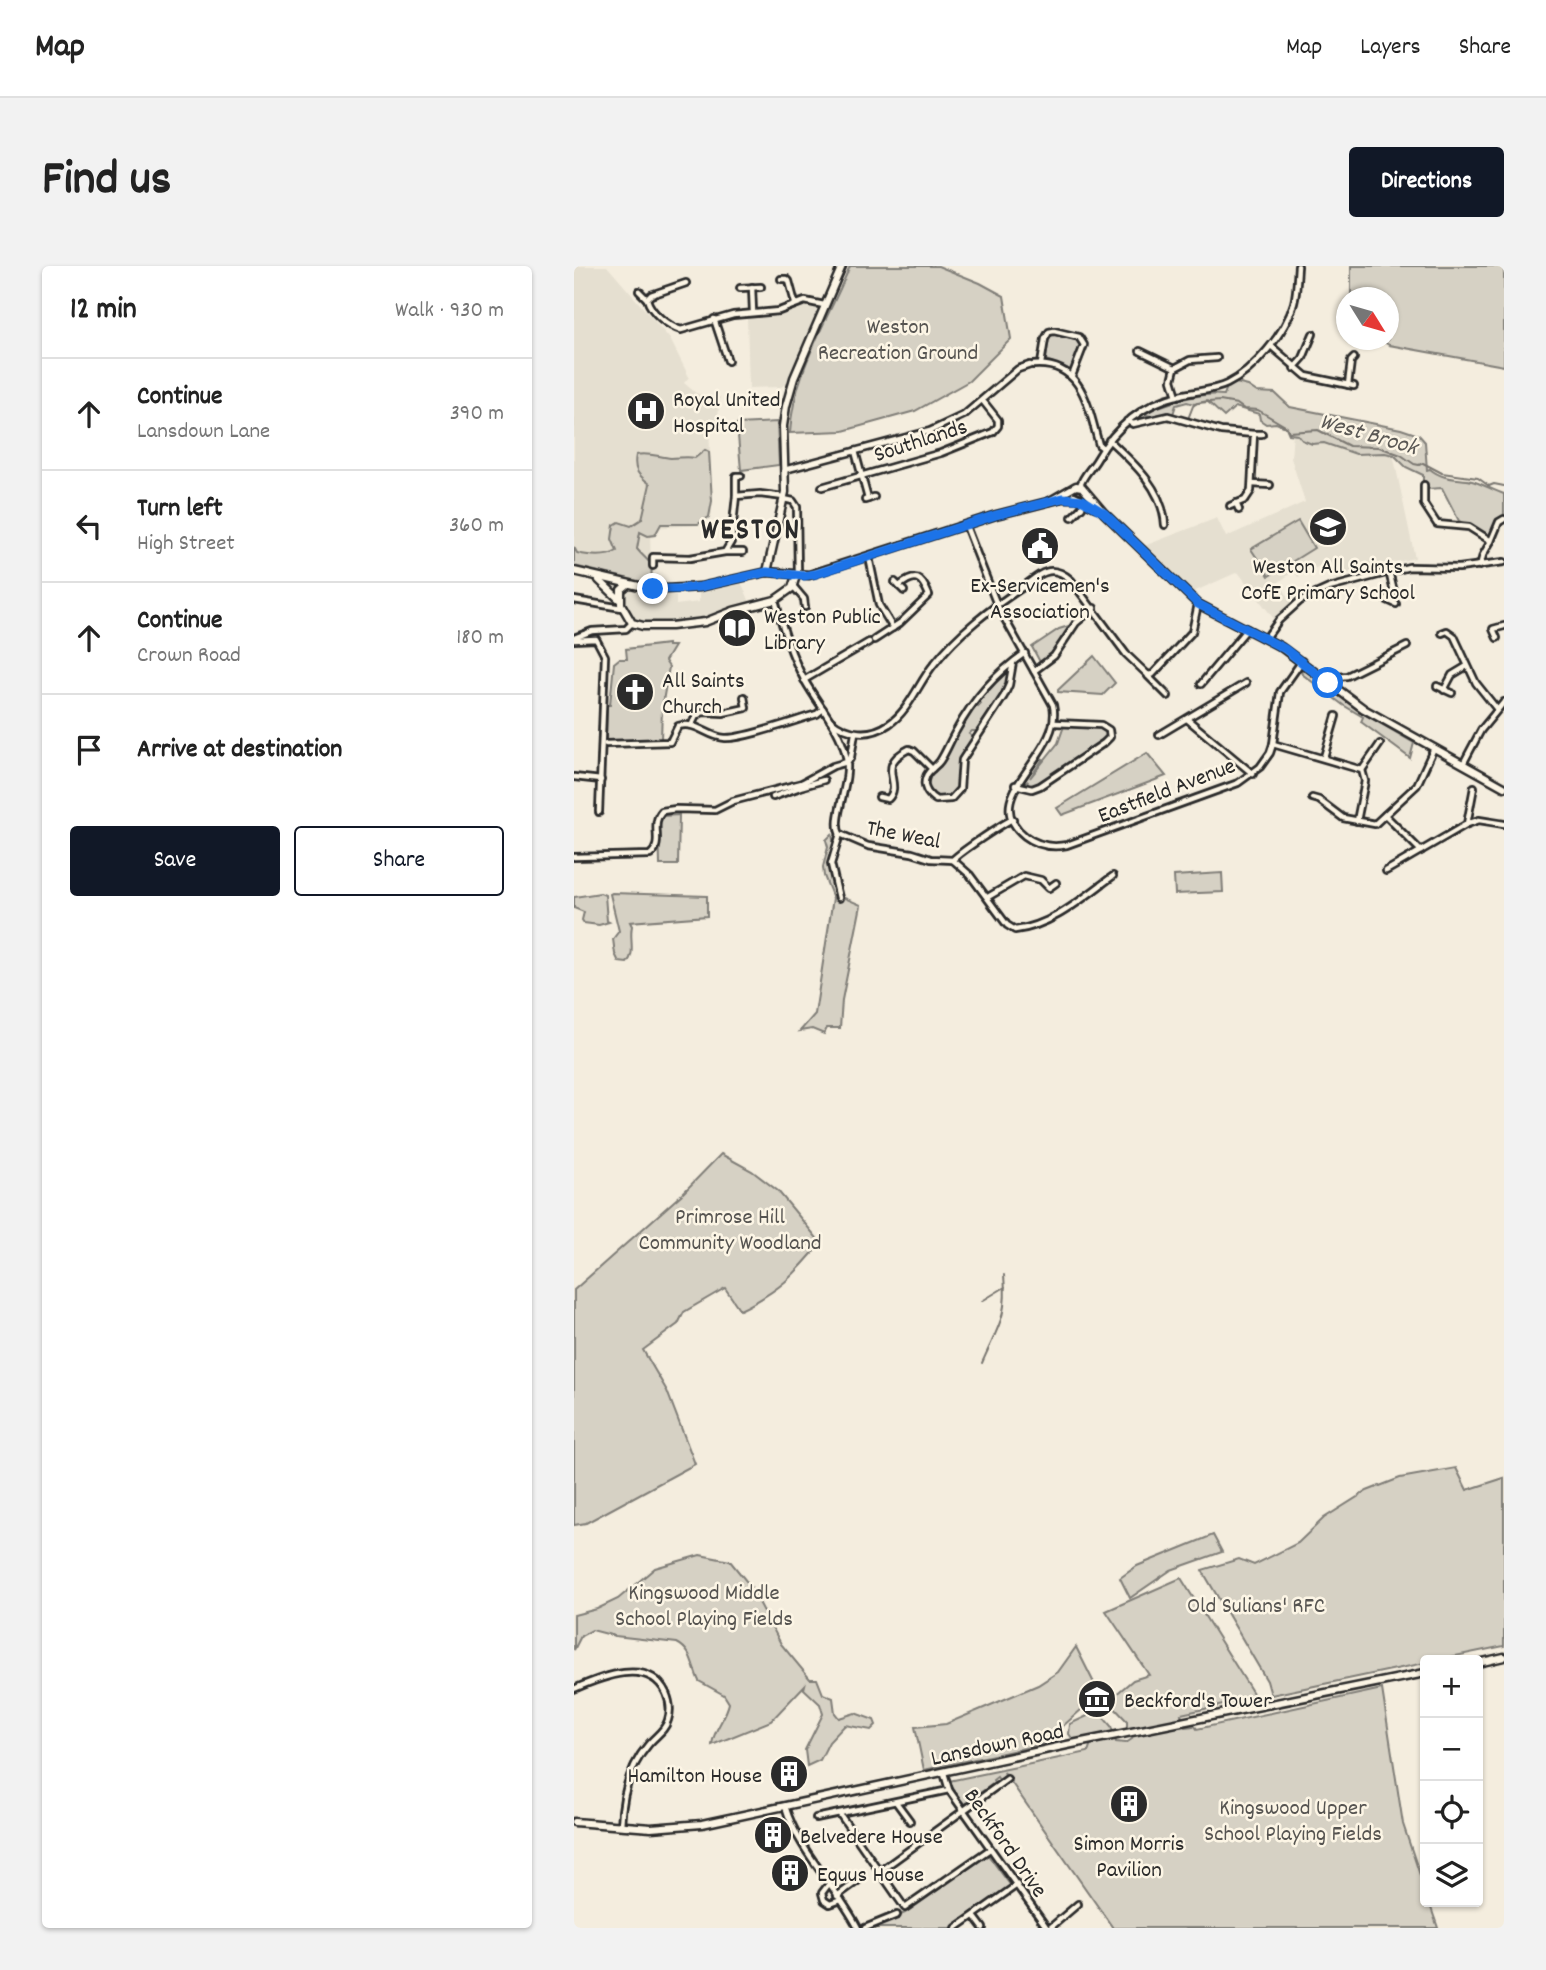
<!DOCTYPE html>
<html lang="en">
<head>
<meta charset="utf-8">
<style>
  :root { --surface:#fff; --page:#f2f2f2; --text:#222; --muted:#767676; --line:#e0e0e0; --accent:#111827 }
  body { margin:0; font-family:Dekko,sans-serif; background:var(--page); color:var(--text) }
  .controls { position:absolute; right:21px; bottom:21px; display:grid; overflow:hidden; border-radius:7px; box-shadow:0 2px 5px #0004 }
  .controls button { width:63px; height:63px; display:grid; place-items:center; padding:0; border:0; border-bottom:2px solid var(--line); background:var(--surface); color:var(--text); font:35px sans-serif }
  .compass { position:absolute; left:762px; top:21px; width:63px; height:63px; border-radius:50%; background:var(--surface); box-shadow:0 2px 5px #0004; rotate:127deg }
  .stop { position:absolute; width:21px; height:21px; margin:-16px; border:5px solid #1a73e8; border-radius:50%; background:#fff }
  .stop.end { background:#1a73e8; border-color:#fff; box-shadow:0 2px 7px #0008 }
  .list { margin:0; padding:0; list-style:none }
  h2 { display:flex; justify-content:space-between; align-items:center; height:91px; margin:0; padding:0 28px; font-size:30px }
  h2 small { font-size:23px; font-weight:400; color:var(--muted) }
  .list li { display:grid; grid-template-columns:46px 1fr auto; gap:21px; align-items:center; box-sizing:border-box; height:112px; padding:0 28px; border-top:2px solid var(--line) }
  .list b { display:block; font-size:26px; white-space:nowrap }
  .list p { margin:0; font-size:23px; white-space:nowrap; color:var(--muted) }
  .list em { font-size:23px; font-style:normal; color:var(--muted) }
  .actions { display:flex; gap:14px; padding:21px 28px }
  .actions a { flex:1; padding:16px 0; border:2px solid var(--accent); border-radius:7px; text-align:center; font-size:24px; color:var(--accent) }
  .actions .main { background:var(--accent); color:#fff }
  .icon { flex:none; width:38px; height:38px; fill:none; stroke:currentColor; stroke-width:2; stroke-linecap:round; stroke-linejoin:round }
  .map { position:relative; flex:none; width:930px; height:1662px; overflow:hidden; border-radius:7px }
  header { display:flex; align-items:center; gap:42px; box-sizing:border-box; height:98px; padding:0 35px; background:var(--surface); border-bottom:2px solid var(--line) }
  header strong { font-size:33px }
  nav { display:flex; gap:38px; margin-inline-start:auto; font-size:24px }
  .intro { display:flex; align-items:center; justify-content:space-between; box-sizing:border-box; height:168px; padding:0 42px }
  h1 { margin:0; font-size:49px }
  .button { padding:18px 32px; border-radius:7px; background:var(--accent); color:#fff; font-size:24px; font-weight:700 }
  main { display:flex; gap:42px; padding:0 42px }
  aside { flex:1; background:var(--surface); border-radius:7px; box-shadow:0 2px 5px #0004 }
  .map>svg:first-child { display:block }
</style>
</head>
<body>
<header>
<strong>Map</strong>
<nav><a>Map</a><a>Layers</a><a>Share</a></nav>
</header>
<div class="intro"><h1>Find us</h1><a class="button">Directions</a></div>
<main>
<aside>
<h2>12 min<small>Walk · 930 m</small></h2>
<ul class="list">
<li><svg class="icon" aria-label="ahead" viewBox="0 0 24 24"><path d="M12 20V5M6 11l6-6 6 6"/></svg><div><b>Continue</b><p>Lansdown Lane</p></div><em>390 m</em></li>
<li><svg class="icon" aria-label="left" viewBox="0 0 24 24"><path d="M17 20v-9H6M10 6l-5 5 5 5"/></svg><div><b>Turn left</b><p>High Street</p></div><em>360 m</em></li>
<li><svg class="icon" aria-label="ahead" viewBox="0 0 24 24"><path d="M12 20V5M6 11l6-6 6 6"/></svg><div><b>Continue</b><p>Crown Road</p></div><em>180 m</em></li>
<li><svg class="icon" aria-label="arrive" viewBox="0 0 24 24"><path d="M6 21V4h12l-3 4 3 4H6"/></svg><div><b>Arrive at destination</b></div></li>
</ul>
<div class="actions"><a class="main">Save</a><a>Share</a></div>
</aside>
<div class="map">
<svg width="930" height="1662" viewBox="0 0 930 1662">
  <rect width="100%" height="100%" fill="#f4edde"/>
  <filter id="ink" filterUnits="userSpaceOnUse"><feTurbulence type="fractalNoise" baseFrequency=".0143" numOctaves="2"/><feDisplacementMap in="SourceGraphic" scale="14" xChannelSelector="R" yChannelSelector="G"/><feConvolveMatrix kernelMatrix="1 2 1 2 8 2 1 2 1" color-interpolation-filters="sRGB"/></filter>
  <g filter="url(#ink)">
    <!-- built -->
    <g fill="#e5dfd0">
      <path d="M0,0H33L96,73L115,111L110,117L122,127L135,132L146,131L143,159H135L138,247L135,253L127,259L76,262L77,311L61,313L0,301Z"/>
      <path d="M234,38L242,41V45L214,116L207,121L175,122L173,51H202Z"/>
      <path d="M719,167L819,188L841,292L773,307L762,314L753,296L724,311L720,305L705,316L718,337L700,353L664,306L617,327L570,280L643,252L652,271L731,236L717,192Z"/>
      <path d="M167,316L176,336L170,339L169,336L127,354L66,355L55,347L51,332L53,326L59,323L102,329V339L125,336V326Z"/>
    </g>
    <!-- green -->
    <g fill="#d6d1c4" stroke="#807e78" stroke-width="2">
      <path d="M276,0H364L406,17L430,30L437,73L395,115L341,145L269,165L216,167C219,107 254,54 276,0Z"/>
      <path d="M777,0H930V100L815,79L807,74H814V32L777,31Z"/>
      <path d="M477,68L506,75L507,80L497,104L472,94L474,72Z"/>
      <path d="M662,117L674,120L683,126L701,127L716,141L827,163L845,169L851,176L853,204L856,203C869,214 883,212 898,215C909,218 920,225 930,228V250L922,253L917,269L913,270L885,255L868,222L853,223V217H849V209L832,201L820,189L811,187L782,188L750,177L738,178L728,174L724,169L715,168L712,161L702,157L692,158L686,154L685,148L661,141L650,151L633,135L620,138L613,136L602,139L599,148L577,150L572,149L573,145C599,136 623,126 650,129L653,121Z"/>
      <path d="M203,156L205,199L167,204L163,158Z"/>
      <path d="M131,184L135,186L138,235L135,251L124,258H87L81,269L74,270L66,266L63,283C77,300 79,292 77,318L0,300V281L3,287C16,290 32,292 43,285L38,273L40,259L45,256L57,260L68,253L76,218C64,209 59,204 62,189C74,186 85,191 97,192C105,192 113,190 121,192Z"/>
      <path d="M724,255L740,282L695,310L677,283Z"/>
      <path d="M498,359L482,384L467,398L458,381L485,363Z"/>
      <path d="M94,378V380H100L91,395L95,401L88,441L87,474L32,477L33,439H36L40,397L45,393H53L52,383Z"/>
      <path d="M520,390L541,417L529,429L484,426V424Z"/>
      <path d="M436,402C432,428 416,444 402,465H398L395,468L399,471L385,499L383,524L377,531L363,533C358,529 353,527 352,520C351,509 361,506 366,498C379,479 387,458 401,440L404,441L407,438L405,433L421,414Z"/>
      <path d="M726,404L735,406L783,444L840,477L836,492L787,456L789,451L769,439L728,408Z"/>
      <path d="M490,460L527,462L531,464L532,471L530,475L461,519L452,521L454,515L450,519L449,513L467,492L469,493L456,512L484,477Z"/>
      <path d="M573,487L592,510L488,549L483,542Z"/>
      <path d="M105,549L104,599H86L85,556L89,550Z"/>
      <path d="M258,568L260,579L255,603L262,626L268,631L287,639L268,734L266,762H253L250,768L238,763L226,765L241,748L259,632L250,610L249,601L254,581L252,574Z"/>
      <path d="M648,607L649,626L601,628L600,610Z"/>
      <path d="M26,627L31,629L33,655L35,656L25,659L10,657L8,654L10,646L0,642V631Z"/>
      <path d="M38,627L133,630V650L56,656L58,660C55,673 62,687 53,697L45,696L41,688L39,673L45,665L36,628Z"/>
      <path d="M147,888L178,905L204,925L247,977C220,1010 205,1025 166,1044L151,1022L110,1046L104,1058L69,1084L93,1125L121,1198L12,1257L0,1259V1024L108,928Z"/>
      <path d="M882,1202L893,1224L930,1212V1380L862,1394H851V1397L697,1429L693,1415L628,1304L665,1293L680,1299L724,1277L750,1252L793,1225L826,1212Z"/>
      <path d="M639,1269L648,1286L597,1304L556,1332L546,1312L563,1300Z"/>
      <path d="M126,1289L156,1295L177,1321L207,1378L236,1413H243L249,1428L259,1432L261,1447L265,1452L281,1447L300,1454L302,1459L297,1464L271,1459L255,1476L246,1494L233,1500L231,1484L249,1448L246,1438L230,1423L231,1419L197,1455L138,1479C139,1464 152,1452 155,1437L150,1429L125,1415C118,1401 119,1385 103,1377L41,1370L18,1364L7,1370L0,1384V1349L23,1343L44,1333L81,1302Z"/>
      <path d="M607,1312L682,1432L607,1448L611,1461L621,1460L623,1463L808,1423L829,1558L851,1624V1636H855L864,1662H539L430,1506L431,1510L425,1514L423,1511L419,1514L420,1517L390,1538L379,1524L375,1515L514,1486L516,1480L512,1473L500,1475L495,1468L496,1458L524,1445L537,1460L542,1476L552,1477L558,1473L553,1464V1455L534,1435L559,1414L575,1409L532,1345Z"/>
      <path d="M502,1381L523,1423L505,1436L508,1443L489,1460L484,1475L350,1504L341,1461L372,1458L464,1419L484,1406Z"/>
      <path d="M414,1589L437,1620L378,1662H297L331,1647Z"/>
    </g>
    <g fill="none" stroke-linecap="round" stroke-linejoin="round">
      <!-- stream -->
      <g stroke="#7a7771" stroke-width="2">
        <path d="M609,156L612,158L619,140L623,137L646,135L663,138L670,143L684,144L713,161L715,166L744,164L775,180L805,181L827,189L840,198L845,199L849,197L868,207L904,212L915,220L920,218L930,220"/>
        <path d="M565,160L573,157"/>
        <path d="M408,1035L431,1021"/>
        <path d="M408,1097C424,1060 434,1052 430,1009"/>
      </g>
      <defs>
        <g id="street">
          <path d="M207,13H213L215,15L221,37"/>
          <path d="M112,17L77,29L73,33C77,47 94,60 107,64L159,49L205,45L231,35L250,39"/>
          <path d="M178,21L179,46"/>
          <path d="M166,22L187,21"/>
          <path d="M65,25L73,33"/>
          <path d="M140,53L154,95"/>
          <path d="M697,80L732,110L780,120"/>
          <path d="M566,85L601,102"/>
          <path d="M467,98L471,73L475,66L480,65L505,71L510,79L498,110"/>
          <path d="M459,99C509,95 514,141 525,179L529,182"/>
          <path d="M720,102L729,92L739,68"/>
          <path d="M774,119L777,95L780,92"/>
          <path d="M603,130L598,114L601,102L616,94L643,92"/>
          <path d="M553,155L559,158L594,150L647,165L680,168L677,225L671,234L656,240"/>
          <path d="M680,168H688"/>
          <path d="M535,174C560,197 589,223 591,259"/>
          <path d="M281,185L294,233"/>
          <path d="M210,204L356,165L390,149L444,103L456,99"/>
          <path d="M678,218L696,219"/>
          <path d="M850,219V238L863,258L895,261L917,275L909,289L906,300"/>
          <path d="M506,220C509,209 518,202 523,193C541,161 570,137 606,129C621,125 639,125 653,118C680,105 712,66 720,37C723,26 723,12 724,0"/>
          <path d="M248,221L367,187L419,166L424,160V154L409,135"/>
          <path d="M162,230V210H167"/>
          <path d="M210,233L219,235L223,241L224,309"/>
          <path d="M291,234L300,231"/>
          <path d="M662,237L665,244"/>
          <path d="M498,251L508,241L509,235"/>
          <path d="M392,260L423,339L479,439C490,489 401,530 451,570C464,580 477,582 493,579L664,517L686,501L696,487L699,478L706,426L728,395"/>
          <path d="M917,275L925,256L930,253"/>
          <path d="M152,286H169"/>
          <path d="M295,291L305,339L319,362"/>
          <path d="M79,300V291L116,292L151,286L157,276L162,230L186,228L210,231"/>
          <path d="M815,305L820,326L817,335"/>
          <path d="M321,316L330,325"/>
          <path d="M219,320L230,333L231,341"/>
          <path d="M811,333L822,338"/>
          <path d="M0,334L48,342"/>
          <path d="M201,334C209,362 217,390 231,415C245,440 266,462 272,490C278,516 257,553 266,568L294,580L338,587L357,593L379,594C383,588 431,556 439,553"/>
          <path d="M868,367L873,365L880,370L902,417L922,442"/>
          <path d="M0,372L18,365L52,363L58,357"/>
          <path d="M692,372L705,354L726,335L755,322L835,301L885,302L930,296"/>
          <path d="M923,372L919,363L930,360"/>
          <path d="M0,374L22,373L31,390L25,546"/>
          <path d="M300,374L326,357L355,329C347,310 342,307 325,320"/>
          <path d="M439,396L435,419L430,430L388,494L386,523L377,533L362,534C354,529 348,521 352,511C354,504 362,501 366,495C372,486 376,475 382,465C398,435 422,407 451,387"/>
          <path d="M460,405L480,390L502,357L520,342"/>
          <path d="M574,410L594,430"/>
          <path d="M230,414L295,376"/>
          <path d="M755,416L763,411L773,410L833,380"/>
          <path d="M627,418L673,363"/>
          <path d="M863,420L878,427"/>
          <path d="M870,424L878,409L893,400"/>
          <path d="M613,453L679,508"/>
          <path d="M256,454C274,469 296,471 315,458C335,445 345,416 360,398C385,366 416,343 449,321C456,316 464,308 472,306C481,303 490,308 497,314L552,388L574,409L579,408L618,366L624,338"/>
          <path d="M118,458L122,450L129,446L149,447L172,442L170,431"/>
          <path d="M585,469L672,417"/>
          <path d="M32,478L96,476L104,460C123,455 133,471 151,472C170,473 222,454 243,448L249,443"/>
          <path d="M699,478L788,504L791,515L783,555"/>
          <path d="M750,491L762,450"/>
          <path d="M274,496L277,491L281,467"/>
          <path d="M889,498L907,464L930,436"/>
          <path d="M788,504L806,478"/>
          <path d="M0,511L27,514"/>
          <path d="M441,519L458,523L466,520L530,477L536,471L535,464L527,459L481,457"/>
          <path d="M229,520L250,514"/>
          <path d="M199,531L229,520L228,517"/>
          <path d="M305,531L314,533C330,517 300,500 335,483L340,485L358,503"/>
          <path d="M738,532L745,534L769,552L801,558L843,519L860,482"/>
          <path d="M811,549L847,585"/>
          <path d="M893,558L900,521"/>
          <path d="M0,591L76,589C91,577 75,559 88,545L102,543L141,544L159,535L228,517L259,500L273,496"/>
          <path d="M379,594L396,609L433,659L441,664C478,660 510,631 539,610"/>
          <path d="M812,605L893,558L905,554L930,558"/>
          <path d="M414,631L450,610L467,614L475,622L482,617"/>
          <path d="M265,632L257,598L266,568"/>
          <path d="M0,1423C27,1411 75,1391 92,1427C96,1436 97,1445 94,1454C91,1465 81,1470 74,1479C55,1501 48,1532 47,1560"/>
          <path d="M370,1507L375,1524L473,1662"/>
          <path d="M322,1536L336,1555"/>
          <path d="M211,1540C225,1587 262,1619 284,1662"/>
          <path d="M265,1547L331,1642L416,1583"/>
          <path d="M242,1552L375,1524"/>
          <path d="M306,1605L433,1513"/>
          <path d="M254,1619L248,1627L250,1634L256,1638L267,1634"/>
          <path d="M263,1630L285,1614"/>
          <path d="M400,1650L409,1662"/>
          <path d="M291,1662L323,1649"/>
          <path d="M382,1662L443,1619"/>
          <path d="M476,1662L504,1638"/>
        </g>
        <g id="secondary">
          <path d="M500,230L521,241"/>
          <path d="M476,235L502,220L508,221L530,247L624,338L707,381L790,443L930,521"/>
          <path d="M0,305L65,320L92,323L126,321L193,306L235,309L422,249L489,232H501"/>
          <path d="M193,306L211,226L209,160L212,140L220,112L268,0"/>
          <path d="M25,314L45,333"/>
          <path d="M54,318L47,324V338L58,357L69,360H97L131,356L159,345L201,334L218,322L222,310"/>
          <path d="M904,1397L930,1391"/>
          <path d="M0,1556L77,1562L128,1558L493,1479L851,1407"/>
        </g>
      </defs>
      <!-- street casing -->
      <use href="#street" stroke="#2b2b2b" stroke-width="10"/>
      <!-- secondary casing -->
      <use href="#secondary" stroke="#2b2b2b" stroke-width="11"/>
      <!-- street -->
      <use href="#street" stroke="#fcf5e5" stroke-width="4.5"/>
      <!-- secondary -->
      <use href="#secondary" stroke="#fcf5e5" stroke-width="6"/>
    </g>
  </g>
  <g fill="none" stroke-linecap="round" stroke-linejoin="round" filter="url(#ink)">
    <!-- route -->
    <path stroke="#1a73e8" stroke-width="9" d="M79,323H103L126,321L193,306L229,310L242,308L422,249L489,232L509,234L530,247L624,338L711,383L754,417"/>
  </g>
  <!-- icons -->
  <defs>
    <symbol id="hospital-disc" viewBox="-11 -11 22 22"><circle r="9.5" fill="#2b2b2b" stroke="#fcf5e5"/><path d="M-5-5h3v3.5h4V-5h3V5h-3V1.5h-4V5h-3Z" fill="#fff"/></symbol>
    <symbol id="school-disc" viewBox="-11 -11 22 22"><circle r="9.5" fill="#2b2b2b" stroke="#fcf5e5"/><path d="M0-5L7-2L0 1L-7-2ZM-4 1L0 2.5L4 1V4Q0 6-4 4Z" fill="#fff"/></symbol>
    <symbol id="civic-disc" viewBox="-11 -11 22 22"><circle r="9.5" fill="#2b2b2b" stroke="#fcf5e5"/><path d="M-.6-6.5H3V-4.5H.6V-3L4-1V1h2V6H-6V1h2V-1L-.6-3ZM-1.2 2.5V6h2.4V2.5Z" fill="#fff"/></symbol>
    <symbol id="library-disc" viewBox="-11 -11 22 22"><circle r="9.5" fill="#2b2b2b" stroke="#fcf5e5"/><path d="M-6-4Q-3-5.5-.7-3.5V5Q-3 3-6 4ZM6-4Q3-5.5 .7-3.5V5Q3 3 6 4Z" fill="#fff"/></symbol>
    <symbol id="church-disc" viewBox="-11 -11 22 22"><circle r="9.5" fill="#2b2b2b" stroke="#fcf5e5"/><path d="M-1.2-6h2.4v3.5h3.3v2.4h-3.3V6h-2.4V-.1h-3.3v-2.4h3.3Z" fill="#fff"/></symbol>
    <symbol id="museum-disc" viewBox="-11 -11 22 22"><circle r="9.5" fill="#2b2b2b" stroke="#fcf5e5"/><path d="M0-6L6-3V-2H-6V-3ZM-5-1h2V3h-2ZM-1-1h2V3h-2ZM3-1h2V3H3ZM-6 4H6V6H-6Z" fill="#fff"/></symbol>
    <symbol id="building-disc" viewBox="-11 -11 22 22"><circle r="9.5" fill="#2b2b2b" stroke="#fcf5e5"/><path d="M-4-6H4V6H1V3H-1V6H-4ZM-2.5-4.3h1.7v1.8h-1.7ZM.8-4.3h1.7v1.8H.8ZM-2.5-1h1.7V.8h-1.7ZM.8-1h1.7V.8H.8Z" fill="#fff"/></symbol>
  </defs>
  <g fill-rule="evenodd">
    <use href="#hospital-disc" x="50" y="123" width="44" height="44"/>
    <use href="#school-disc" x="732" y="239" width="44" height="44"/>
    <use href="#civic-disc" x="444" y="258" width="44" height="44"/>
    <use href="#library-disc" x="141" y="340" width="44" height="44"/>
    <use href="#church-disc" x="39" y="404" width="44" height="44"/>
    <use href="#museum-disc" x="501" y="1411" width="44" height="44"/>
    <use href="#building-disc" x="193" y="1486" width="44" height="44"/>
    <use href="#building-disc" x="533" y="1516" width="44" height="44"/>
    <use href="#building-disc" x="177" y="1547" width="44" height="44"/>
    <use href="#building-disc" x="194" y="1585" width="44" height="44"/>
  </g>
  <g text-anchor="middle" stroke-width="5" stroke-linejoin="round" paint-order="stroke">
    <!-- park labels -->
    <g font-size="23" fill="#565451" stroke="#fcf5e5">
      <text x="324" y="67">Weston<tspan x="324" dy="26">Recreation Ground</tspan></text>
      <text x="156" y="957">Primrose Hill<tspan x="156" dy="26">Community Woodland</tspan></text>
      <text x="130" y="1333">Kingswood Middle<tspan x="130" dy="26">School Playing Fields</tspan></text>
      <text x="682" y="1346">Old Sulians' RFC</text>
      <text x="719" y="1548">Kingswood Upper<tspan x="719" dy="26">School Playing Fields</tspan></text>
    </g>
    <!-- poi labels -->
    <g font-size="23" fill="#2b2b2b" stroke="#fcf5e5" text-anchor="start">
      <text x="99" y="140">Royal United<tspan x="99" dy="26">Hospital</tspan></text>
      <text x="754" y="307" text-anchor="middle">Weston All Saints<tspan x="754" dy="26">CofE Primary School</tspan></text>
      <text x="466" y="326" text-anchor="middle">Ex-Servicemen's<tspan x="466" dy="26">Association</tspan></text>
      <text x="190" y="357">Weston Public<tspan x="190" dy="26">Library</tspan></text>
      <text x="88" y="421">All Saints<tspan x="88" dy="26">Church</tspan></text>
      <text x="550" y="1441">Beckford's Tower</text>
      <text x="188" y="1516" text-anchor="end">Hamilton House</text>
      <text x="226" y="1577">Belvedere House</text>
      <text x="555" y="1584" text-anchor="middle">Simon Morris<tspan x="555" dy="26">Pavilion</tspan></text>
      <text x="243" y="1615">Equus House</text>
    </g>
    <!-- street labels -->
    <g font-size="23" fill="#2b2b2b" stroke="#fcf5e5">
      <text transform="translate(346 173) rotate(-18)" y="8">Southlands</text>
      <text transform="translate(592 523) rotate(-21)" y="8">Eastfield Avenue</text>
      <text transform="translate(330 567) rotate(11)" y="8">The Weal</text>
      <text transform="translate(423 1477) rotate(-12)" y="8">Lansdown Road</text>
      <text transform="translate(433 1576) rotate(55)" y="8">Beckford Drive</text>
    </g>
    <!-- water labels -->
    <g font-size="24" font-style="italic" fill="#595754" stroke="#fcf5e5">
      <text transform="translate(795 167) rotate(16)" y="8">West Brook</text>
    </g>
    <!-- district labels -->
    <g font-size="30" font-weight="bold" letter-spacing="2" fill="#2b2b2b" stroke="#fcf5e5">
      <text x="177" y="272">WESTON</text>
    </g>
  </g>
</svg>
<div class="controls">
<button>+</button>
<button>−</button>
<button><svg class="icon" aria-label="locate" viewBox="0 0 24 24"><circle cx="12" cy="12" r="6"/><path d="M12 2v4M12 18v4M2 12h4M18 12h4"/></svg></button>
<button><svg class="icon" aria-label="layers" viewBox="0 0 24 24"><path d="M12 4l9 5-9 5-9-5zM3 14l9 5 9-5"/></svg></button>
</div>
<svg class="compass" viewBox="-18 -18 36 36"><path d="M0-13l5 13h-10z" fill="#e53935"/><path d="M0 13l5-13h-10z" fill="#767676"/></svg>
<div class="stop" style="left:754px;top:417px"></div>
<div class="stop end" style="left:79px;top:323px"></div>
</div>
</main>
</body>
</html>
